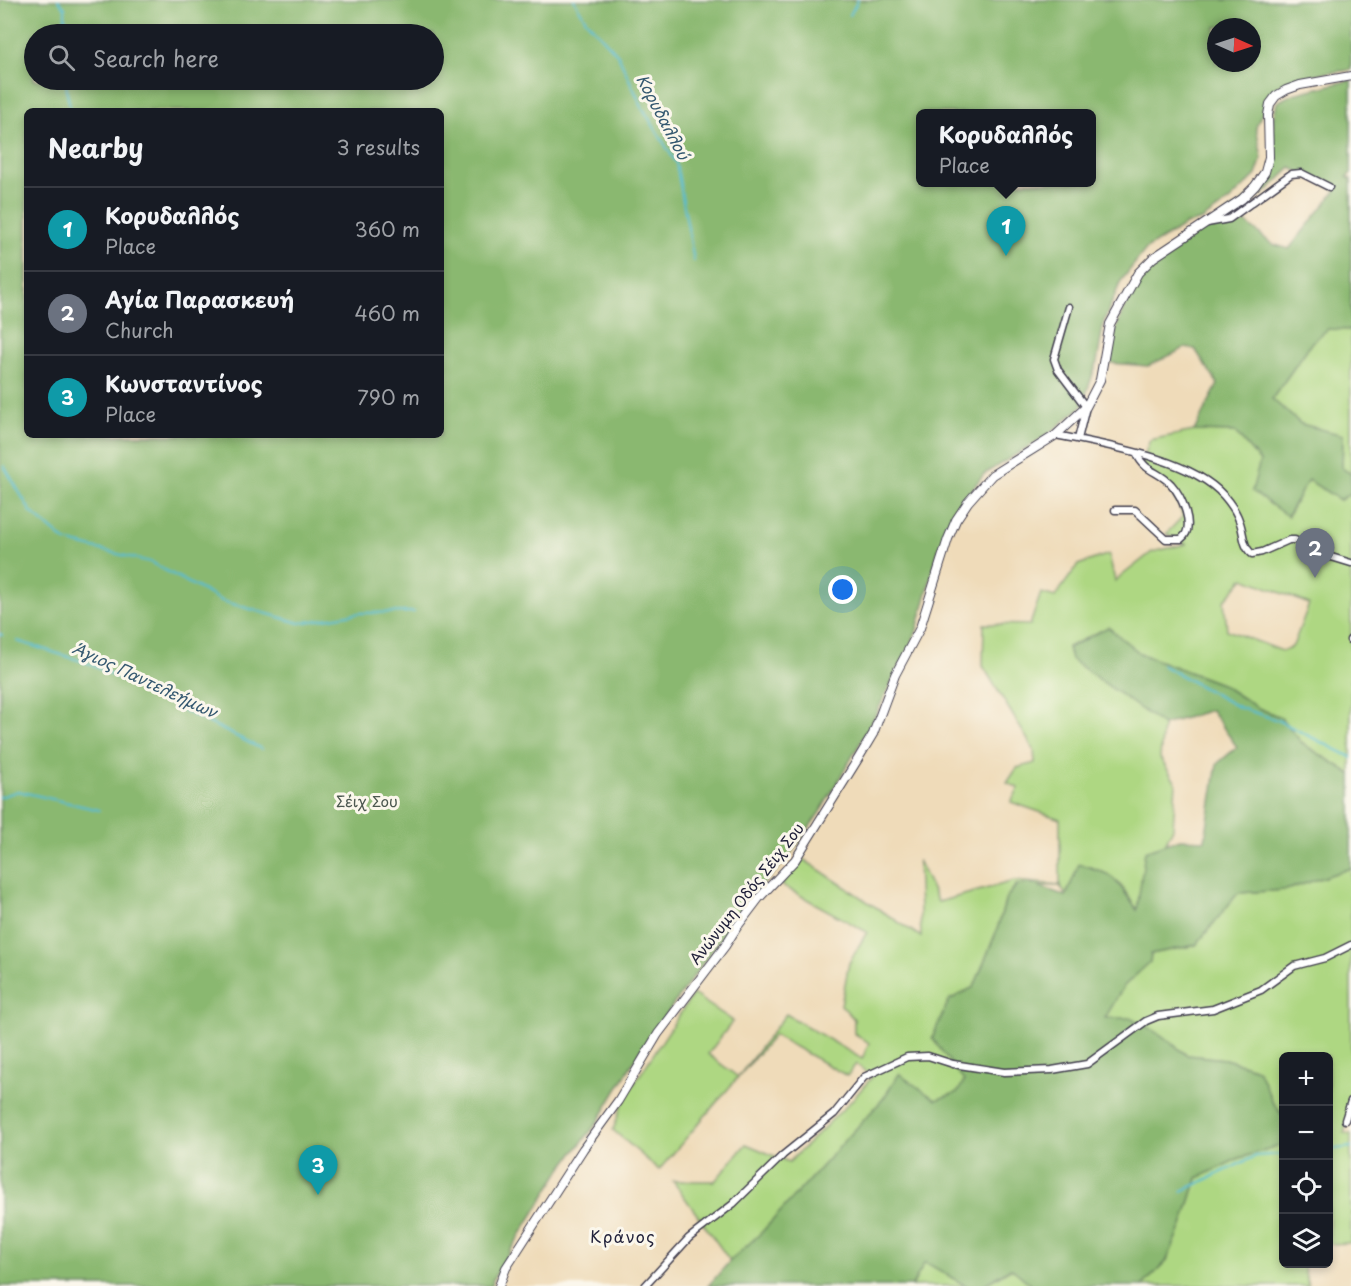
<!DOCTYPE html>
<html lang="en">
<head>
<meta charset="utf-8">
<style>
  :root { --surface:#171b24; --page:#242831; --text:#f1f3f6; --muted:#9ea1a6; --line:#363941; --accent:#8c9099 }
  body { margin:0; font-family:"Playpen Sans",sans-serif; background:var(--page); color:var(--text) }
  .controls { position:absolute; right:18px; bottom:18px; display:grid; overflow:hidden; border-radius:9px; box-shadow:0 3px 9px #0003 }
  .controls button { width:54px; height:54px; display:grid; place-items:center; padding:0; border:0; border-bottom:2px solid var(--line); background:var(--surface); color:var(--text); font:30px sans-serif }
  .compass { position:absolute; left:1207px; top:18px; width:54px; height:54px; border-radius:50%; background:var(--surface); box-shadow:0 3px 9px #0003; rotate:93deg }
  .you { position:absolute; left:843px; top:590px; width:21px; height:21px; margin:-15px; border:4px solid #fff; border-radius:50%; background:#1a73e8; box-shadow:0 0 0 9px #1a73e833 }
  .badge { display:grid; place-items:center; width:39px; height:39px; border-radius:50%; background:var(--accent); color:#fff; font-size:20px; font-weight:700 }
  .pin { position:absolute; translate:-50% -50px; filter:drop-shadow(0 2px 3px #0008) }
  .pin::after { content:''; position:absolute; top:32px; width:21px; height:18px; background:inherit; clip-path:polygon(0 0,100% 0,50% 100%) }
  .popup { position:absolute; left:916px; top:109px; width:180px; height:78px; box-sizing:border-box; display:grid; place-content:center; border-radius:9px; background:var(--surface); filter:drop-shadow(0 2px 4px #0005); font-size:20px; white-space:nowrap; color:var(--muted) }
  .popup b { font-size:22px; color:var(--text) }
  .popup::after { content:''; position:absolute; left:50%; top:100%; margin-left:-12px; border:12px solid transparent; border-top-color:var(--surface) }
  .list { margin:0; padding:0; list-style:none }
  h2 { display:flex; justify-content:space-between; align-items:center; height:78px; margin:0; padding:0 24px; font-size:26px }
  h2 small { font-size:20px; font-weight:400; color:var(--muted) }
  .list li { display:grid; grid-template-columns:39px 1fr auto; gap:18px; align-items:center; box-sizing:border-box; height:84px; padding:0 24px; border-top:2px solid var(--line) }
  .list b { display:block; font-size:22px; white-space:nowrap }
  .list p { margin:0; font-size:20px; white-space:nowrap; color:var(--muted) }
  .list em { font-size:20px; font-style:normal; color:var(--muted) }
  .icon { flex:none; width:33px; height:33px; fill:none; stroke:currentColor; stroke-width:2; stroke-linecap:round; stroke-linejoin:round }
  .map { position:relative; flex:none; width:1351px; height:1286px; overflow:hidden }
  .search { position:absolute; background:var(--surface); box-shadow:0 3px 9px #0003; left:24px; top:24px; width:420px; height:66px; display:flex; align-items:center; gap:15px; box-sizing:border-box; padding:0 21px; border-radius:33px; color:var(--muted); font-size:22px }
  .panel { position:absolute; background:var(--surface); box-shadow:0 3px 9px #0003; left:24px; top:108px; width:420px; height:330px; border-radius:9px }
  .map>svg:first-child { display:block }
</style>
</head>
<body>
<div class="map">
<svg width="1351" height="1286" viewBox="0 0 1351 1286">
  <rect width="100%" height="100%" fill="#fbf7ec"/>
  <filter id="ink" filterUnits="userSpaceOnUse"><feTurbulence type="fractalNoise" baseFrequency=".0167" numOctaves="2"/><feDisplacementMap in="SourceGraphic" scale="12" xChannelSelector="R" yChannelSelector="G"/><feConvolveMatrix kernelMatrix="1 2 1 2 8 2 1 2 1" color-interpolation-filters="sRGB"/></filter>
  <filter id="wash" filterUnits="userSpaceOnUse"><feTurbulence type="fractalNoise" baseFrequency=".008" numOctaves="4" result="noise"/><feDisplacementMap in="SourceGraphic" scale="24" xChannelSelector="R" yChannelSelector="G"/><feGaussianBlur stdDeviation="1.35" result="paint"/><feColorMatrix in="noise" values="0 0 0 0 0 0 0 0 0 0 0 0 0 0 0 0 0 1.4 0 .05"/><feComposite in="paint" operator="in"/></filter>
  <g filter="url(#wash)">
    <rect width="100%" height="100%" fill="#efdbb9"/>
    <!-- green -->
    <g fill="#aed782" stroke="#687c5e" stroke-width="1.5" fill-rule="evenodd">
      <path d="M1328,329L1351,330V474L1342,468L1343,435L1301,424L1272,399L1312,342Z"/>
      <path d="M1194,431L1235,432L1260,461L1288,516L1308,479L1340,500L1351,493V774L1303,744L1280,717L1258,708L1221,684L1141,654L1107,628L1068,647L1071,659L1163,725L1160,758L1176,783L1173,828L1164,846L1145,851L1138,911C1118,880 1116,874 1080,864L1066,895L1060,886L1016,885L1006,898L997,930L974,987L949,1000L964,1081L958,1092L936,1100L899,1075L883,1099L761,1233L730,1261L673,1181H715L746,1144L789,1162L851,1101L872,1077L856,1064L847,1076L774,1035L659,1170L613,1130L624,1099L693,994L733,1021L708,1054L738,1077L786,1014L862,1059L869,1043L854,1033V1019L841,1005L849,963L867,932L781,885L803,859L921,937L918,860L938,902L1014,881L1060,885V819L1011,802L1019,788L1007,783L1017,768L1035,763L1034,750L983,666L984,624L1030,625L1041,593L1055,597L1078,565L1109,554L1115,581L1152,552L1186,544L1166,534L1183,516C1171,486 1165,485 1139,469L1150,440ZM1244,578L1309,604L1293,646L1282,651L1227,630L1224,601Z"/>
      <path d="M1351,868V1110L1344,1133L1351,1134V1243L1329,1244L1328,1056H1284L1283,1116L1272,1101L1258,1069L1225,1059L1187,1055L1161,1035L1104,1018L1124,986L1150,962L1151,954L1196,945L1238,893L1286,890Z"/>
      <path d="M1283,1144L1284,1264H1303L1308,1286H1142L1166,1262L1182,1226L1197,1178L1237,1159Z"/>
      <path d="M925,1261L966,1286H912Z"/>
      <path d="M1012,1268L1029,1283L1030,1286H982Z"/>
    </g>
    <!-- forest -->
    <g fill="#8ab870" stroke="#566d56" stroke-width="1.5" fill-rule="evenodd">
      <path d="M0,0H1351V70L1316,74L1279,86L1270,94L1256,127L1262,158L1256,175L1229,201L1202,220L1187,224L1146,249L1121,281L1104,321L1097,362L1082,406L1046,436L984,474L959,506L939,548L916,633L869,728L820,812L787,859L749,899L640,1051L597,1123L561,1169L493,1279L492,1286H0ZM1216,27H1252V63H1216ZM34,34H434V80H34ZM27,111H441V435H27ZM920,113H1092V182H920Z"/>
      <path d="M1351,80V173L1347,177L1351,179V330L1328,329L1312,342L1272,399L1301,424L1343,435L1342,468L1351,474V493L1340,500L1308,480L1287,516L1252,491L1260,461L1235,432L1194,431L1218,384L1195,349L1185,348L1148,366L1111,363L1115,333L1123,310L1142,277L1168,254L1205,228L1225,226L1244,221L1272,244L1289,249L1336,190L1291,168L1267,191L1219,222L1217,221L1262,187L1274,171L1273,119L1277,102L1293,94Z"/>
      <path d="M1108,627L1141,654L1221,684L1258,708L1280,717L1303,744L1351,774V868L1286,890L1238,893L1196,945L1151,954L1150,962L1124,986L1105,1018H1132L1161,1035L1187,1055L1225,1059L1258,1069L1272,1101L1283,1116V1144L1237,1159L1197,1178L1182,1226L1166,1262L1142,1286H1030L1029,1283L1011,1268L982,1286H966L925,1262L912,1286H708L730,1261L761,1233L883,1099L899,1074L936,1100L958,1092L964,1081L932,1038L949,1000L974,987L997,930L1006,898L1017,885L1033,884L1066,896L1079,864C1118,875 1115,879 1137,910L1145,851L1180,839L1205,840L1217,764L1237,747L1211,710L1163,725L1071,659L1068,648Z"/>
    </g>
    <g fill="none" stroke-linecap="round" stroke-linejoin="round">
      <!-- stream -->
      <g stroke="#54bcd2" stroke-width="2">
        <path d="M58,0L65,8V34"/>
        <path d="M574,0L586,20L618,55L642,107L676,163L694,261"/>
        <path d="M850,15L858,0"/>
        <path d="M66,80L67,93L71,111"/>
        <path d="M4,466L31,512L65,541L150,562L222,601L300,623L360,613L414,612"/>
        <path d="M0,634L2,635"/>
        <path d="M17,641L88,663L262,749"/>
        <path d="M1162,665L1238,707L1277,720L1351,757"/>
        <path d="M0,797L18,791L99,810"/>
        <path d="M1328,1150L1351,1147"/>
        <path d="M1182,1191L1256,1156L1284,1154"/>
      </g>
    </g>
  </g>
  <g filter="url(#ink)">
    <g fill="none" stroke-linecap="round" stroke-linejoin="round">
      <defs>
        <g id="minor">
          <path d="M1207,223L1229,219L1291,174L1301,173L1329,187"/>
          <path d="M1069,307L1054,359L1058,370L1086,407L1078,439"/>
          <path d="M1056,435C1104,445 1191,458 1224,496C1230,503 1236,511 1239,520C1244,531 1242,546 1252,554L1262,552L1289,540H1295L1315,552L1351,563"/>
          <path d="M1115,510H1135L1166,539H1181C1197,528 1181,495 1171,484C1158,471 1144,471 1137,454"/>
          <path d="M1350,640L1351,639"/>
          <path d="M1345,1120L1351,1101"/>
          <path d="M645,1286L689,1238L733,1204L783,1155L834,1114L864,1077L907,1057L928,1056L953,1064L1004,1072L1052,1070L1087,1064L1146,1021L1158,1016L1213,1009L1261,990L1294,966L1325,958L1351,945"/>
        </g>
        <path id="tertiary" d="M499,1286L506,1268L583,1149L618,1101L658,1034L725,946L737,927L759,898L795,860L858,759L873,734L895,675L920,628L948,539L956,520L968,502L992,475L1056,435L1086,407L1100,380L1110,324L1138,273L1153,258L1242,199L1255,186L1265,172L1269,157L1268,115L1270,104L1276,96L1286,90L1300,85L1351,76"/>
      </defs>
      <!-- minor casing -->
      <use href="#minor" stroke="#413e4e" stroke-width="9"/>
      <!-- tertiary casing -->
      <use href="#tertiary" stroke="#413e4e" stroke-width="10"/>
      <!-- minor -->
      <use href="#minor" stroke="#fff" stroke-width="6"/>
      <!-- tertiary -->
      <use href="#tertiary" stroke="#fff" stroke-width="8"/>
    </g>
  </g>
  <g text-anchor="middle" stroke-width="6" stroke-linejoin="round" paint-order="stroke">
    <!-- park labels -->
    <g font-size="15" fill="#4c5850" stroke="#fbf7ec">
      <text x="367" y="807">Σέιχ Σου</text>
    </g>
    <!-- street labels -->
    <g font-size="15" fill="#22223b" stroke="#fbf7ec">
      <text transform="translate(747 894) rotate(-52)" y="5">Ανώνυμη Οδός Σέιχ Σου</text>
    </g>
    <!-- water labels -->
    <g font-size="16" font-style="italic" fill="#345870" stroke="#fbf7ec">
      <text transform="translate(663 117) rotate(62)" y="6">Κορυδαλλού</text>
      <text transform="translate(145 680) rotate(25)" y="6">Άγιος Παντελεήμων</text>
    </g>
    <!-- neighbourhood labels -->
    <g font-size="16" letter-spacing="1.5" fill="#22223b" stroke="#fbf7ec">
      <text x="623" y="1243">Κράνος</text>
    </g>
  </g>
</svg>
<div class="controls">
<button>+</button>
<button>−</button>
<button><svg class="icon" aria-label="locate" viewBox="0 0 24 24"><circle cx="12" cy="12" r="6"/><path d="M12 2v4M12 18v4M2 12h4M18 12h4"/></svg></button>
<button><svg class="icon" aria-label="layers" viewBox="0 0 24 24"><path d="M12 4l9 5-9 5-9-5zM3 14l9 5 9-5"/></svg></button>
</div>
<svg class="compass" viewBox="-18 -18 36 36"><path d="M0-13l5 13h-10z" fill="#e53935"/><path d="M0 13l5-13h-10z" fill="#9ea1a6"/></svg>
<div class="you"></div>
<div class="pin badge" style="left:1006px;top:256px;background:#0f9aa8">1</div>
<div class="popup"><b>Κορυδαλλός</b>Place</div>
<div class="pin badge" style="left:1315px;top:578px;background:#6b7280">2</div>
<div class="pin badge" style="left:318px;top:1195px;background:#0f9aa8">3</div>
<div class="search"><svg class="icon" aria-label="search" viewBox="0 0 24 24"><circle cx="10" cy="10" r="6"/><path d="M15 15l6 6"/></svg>Search here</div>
<section class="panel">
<h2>Nearby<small>3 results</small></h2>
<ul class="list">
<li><span class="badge" style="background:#0f9aa8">1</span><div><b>Κορυδαλλός</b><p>Place</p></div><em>360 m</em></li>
<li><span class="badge" style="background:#6b7280">2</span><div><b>Αγία Παρασκευή</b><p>Church</p></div><em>460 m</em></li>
<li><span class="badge" style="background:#0f9aa8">3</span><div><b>Κωνσταντίνος</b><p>Place</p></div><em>790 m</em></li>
</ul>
</section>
</div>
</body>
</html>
